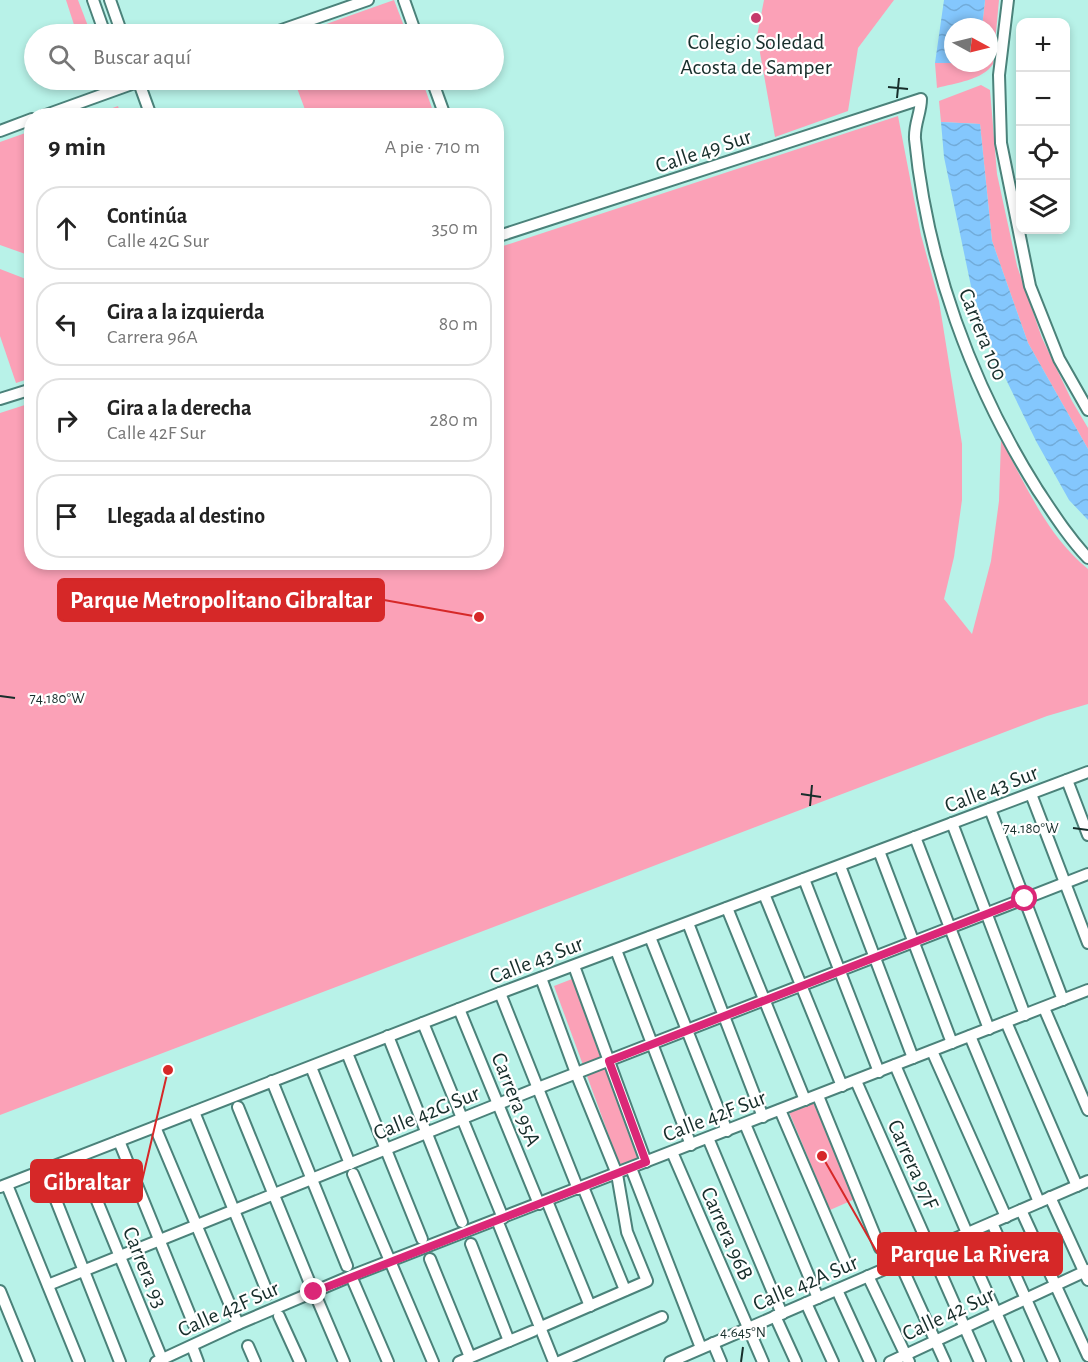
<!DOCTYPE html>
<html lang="es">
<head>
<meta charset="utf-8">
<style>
  :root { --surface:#fff; --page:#f6f6f6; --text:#222; --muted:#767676; --line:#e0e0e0 }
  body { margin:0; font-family:"Alegreya Sans",sans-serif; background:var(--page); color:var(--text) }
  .controls { position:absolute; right:18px; top:18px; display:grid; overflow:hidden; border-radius:12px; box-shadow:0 3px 9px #0003 }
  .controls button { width:54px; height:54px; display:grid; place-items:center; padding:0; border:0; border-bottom:2px solid var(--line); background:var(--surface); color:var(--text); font:30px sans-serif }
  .compass { position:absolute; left:944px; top:18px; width:54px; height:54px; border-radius:50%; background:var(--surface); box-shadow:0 3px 9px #0003; rotate:97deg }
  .stop { position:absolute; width:18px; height:18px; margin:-14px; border:4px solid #db2777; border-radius:50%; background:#fff }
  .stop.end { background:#db2777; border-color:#fff; box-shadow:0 2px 6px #0008 }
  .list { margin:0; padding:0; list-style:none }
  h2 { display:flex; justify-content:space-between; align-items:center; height:78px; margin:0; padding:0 24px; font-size:26px }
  h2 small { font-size:20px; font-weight:400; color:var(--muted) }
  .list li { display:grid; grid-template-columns:39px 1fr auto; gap:18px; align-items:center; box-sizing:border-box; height:84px; margin:0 12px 12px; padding:0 12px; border:2px solid var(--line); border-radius:24px }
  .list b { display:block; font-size:22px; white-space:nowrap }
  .list p { margin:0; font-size:20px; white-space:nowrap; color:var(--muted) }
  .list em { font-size:20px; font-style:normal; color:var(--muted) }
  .icon { flex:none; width:33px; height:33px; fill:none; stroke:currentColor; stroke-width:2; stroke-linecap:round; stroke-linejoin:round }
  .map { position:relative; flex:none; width:1088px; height:1362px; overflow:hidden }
  .search { position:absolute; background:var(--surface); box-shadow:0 3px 9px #0003; left:24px; top:24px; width:480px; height:66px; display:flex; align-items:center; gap:15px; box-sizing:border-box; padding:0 21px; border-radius:33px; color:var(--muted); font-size:22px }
  .panel { position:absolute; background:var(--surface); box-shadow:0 3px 9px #0003; left:24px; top:108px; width:480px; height:462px; border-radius:24px }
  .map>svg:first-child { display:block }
</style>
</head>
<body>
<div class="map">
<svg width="1088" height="1362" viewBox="0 0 1088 1362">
  <defs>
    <pattern id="water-waves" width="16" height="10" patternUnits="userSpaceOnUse" patternTransform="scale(1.5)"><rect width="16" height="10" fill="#84c7fd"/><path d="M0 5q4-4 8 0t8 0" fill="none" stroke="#71abd9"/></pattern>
  </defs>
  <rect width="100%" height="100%" fill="#b8f2e8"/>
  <!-- green -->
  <g fill="#fba1b7">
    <path d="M66,0H78L91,34H77Z"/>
    <path d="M394,0L407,34H298Z"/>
    <path d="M764,0H894L858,48L848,111L775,137L757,36Z"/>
    <path d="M985,0H999L993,64C983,80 955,83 937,88L935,63H989V27H982Z"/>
    <path d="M294,80H422L433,111L421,116L307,115Z"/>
    <path d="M981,85L990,90L997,174L1017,266L1042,338L1072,401L1088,428V449L1028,343L992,241L980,124L941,122L939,101Z"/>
    <path d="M118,106L121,115H75L90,110L93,115Z"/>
    <path d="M898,116L921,235L939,301L962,444V500L954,557L944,599L972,634L991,561L999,501L1001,440C1026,485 1047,536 1088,569V704L1047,716L0,1115V413L31,403L32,562H496L497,248Z"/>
    <path d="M31,131H32L31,256L0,245V142Z"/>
    <path d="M0,269L31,281V378L16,383L0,336Z"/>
    <path d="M572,979L638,1160L620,1166L554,986Z"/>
    <path d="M813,1102L855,1199L830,1210L789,1112Z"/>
  </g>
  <!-- water -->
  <g fill="url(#water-waves)">
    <path d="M944,0H985L982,27H953V63H935Z"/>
    <path d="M941,122L980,124L992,241L1028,343L1088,449V520L1069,500L1036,441L996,359L972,291L944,157Z"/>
  </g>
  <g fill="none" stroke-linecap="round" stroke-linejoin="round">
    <defs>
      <g id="minor">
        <path d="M93,0L105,34"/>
        <path d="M110,0L122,34"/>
        <path d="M404,0L416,34"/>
        <path d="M1008,0L999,75L1001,143L1030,286L1059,359L1088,410"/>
        <path d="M270,34L368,0"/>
        <path d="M138,80L151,116"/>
        <path d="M432,80L445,116"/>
        <path d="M43,116L143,80"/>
        <path d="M0,131L32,119"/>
        <path d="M496,237L921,99C921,113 914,124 915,139C927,262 971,384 1037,489C1053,513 1068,537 1088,558"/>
        <path d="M0,399L32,389"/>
        <path d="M1067,780L1088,835"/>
        <path d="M1031,794L1088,943"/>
        <path d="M990,809L1063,1000"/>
        <path d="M952,823L1025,1015"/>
        <path d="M915,837L989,1029"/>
        <path d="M879,851L952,1043"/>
        <path d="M840,866L913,1058"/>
        <path d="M804,879L879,1072"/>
        <path d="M764,894L842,1086"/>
        <path d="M727,908L805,1100"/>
        <path d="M688,923L763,1117"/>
        <path d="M650,937L727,1131"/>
        <path d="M616,950L691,1145"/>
        <path d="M574,966L646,1162"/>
        <path d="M541,978L576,1073L617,1174L627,1232L647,1281L541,1327"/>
        <path d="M500,993L578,1189"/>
        <path d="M1044,1008L1088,1110"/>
        <path d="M459,1009L539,1204"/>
        <path d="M1006,1022L1077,1186"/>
        <path d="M423,1023L503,1218"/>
        <path d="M388,1036L462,1222"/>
        <path d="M970,1036L1039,1202"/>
        <path d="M932,1051L1006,1217"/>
        <path d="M347,1053L422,1239"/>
        <path d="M895,1065L967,1233"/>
        <path d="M311,1067L350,1164"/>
        <path d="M272,1081L347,1266"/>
        <path d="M856,1081L980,1362"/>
        <path d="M818,1096L880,1248"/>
        <path d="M238,1107L309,1281"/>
        <path d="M780,1110L845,1261"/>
        <path d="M194,1112L268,1294"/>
        <path d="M745,1124L818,1298"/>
        <path d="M155,1127L238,1324"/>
        <path d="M708,1138L782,1314"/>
        <path d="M119,1141L194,1325"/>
        <path d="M672,1152L763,1362"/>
        <path d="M79,1157L162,1359"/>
        <path d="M631,1168L701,1348"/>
        <path d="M44,1170L120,1362"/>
        <path d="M353,1174L433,1362"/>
        <path d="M7,1185L79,1362"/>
        <path d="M0,1187L500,993L1088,772"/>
        <path d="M583,1187L625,1290"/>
        <path d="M1050,1197L1088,1280"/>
        <path d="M547,1201L590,1306"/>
        <path d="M1021,1210L1088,1356"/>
        <path d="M497,1220L554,1362"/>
        <path d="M992,1223L1054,1362"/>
        <path d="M962,1236L1018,1362"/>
        <path d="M471,1244L509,1341"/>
        <path d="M430,1259L470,1357"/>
        <path d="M900,1263L945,1362"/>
        <path d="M351,1276L388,1362"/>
        <path d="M868,1276L909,1362"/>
        <path d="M48,1285L538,1088L1088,874"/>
        <path d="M837,1290L870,1362"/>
        <path d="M0,1291L29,1362"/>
        <path d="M318,1301L344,1362"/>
        <path d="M806,1303L833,1362"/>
        <path d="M279,1316L300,1362"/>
        <path d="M775,1316L796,1362"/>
        <path d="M713,1343L721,1362"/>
        <path d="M192,1346L198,1362"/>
        <path d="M248,1346L255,1362"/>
        <path d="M156,1362L238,1324L351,1276L1088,990"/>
        <path d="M459,1362L533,1331"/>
        <path d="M559,1362L662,1317"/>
        <path d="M670,1362L1088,1181"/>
        <path d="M890,1362L1088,1270"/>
      </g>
    </defs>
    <!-- minor casing -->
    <use href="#minor" stroke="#4b827a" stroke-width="14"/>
    <!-- minor -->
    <use href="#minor" stroke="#fff" stroke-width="10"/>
  </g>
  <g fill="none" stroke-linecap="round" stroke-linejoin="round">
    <!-- route -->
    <path stroke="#db2777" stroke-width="8" d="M314,1292L646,1162L609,1061L1025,899"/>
  </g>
  <!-- ticks -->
  <path fill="none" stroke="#172e2b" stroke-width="2" d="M888,87L908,89M897,98L899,78M0,696L15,698M801,794L821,797M810,806L812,785M1073,828L1088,830M741,1362L743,1347"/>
  <!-- markers -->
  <circle fill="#c5396a" stroke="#fff" stroke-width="2" cx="756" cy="18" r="6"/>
  <g text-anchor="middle" stroke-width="4.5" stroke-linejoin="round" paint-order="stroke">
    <!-- poi labels -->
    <g font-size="22" fill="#172e2b" stroke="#fff">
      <text x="756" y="49">Colegio Soledad<tspan x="756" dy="25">Acosta de Samper</tspan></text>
    </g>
    <!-- street labels -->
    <g font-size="22" fill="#172e2b" stroke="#fff">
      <text transform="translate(703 150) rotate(-18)" y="8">Calle 49 Sur</text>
      <text transform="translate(984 334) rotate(68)" y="8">Carrera 100</text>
      <text transform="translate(991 788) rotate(-21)" y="8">Calle 43 Sur</text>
      <text transform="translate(536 959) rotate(-21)" y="8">Calle 43 Sur</text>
      <text transform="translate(517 1099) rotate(68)" y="8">Carrera 95A</text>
      <text transform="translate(426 1112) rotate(-22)" y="8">Calle 42G Sur</text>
      <text transform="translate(714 1115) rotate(-21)" y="8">Calle 42F Sur</text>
      <text transform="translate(914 1164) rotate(66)" y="8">Carrera 97F</text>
      <text transform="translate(728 1233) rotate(66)" y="8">Carrera 96B</text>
      <text transform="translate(146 1267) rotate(68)" y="8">Carrera 93</text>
      <text transform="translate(805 1282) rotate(-23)" y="8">Calle 42A Sur</text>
      <text transform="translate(228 1308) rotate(-24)" y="8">Calle 42F Sur</text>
      <text transform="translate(948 1313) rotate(-25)" y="8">Calle 42 Sur</text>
    </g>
  </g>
  <g font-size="15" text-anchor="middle" fill="#172e2b" stroke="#fff" stroke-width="4.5" stroke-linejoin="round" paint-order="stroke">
    <text x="57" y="703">74.180°W</text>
    <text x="1031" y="833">74.180°W</text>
    <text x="743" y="1337">4.645°N</text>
  </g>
  <!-- callouts -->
  <path fill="none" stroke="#d62828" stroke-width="2" d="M479 617L384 600M168 1070L142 1181M822 1156L878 1254"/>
  <g fill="#d62828" stroke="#fff" stroke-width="2">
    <circle cx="479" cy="617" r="6"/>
    <circle cx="168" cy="1070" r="6"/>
    <circle cx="822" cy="1156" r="6"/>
  </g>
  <g fill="#d62828" stroke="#d62828" stroke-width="2">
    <rect x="58" y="579" width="326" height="42" rx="6"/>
    <rect x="31" y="1160" width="111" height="42" rx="6"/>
    <rect x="878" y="1233" width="184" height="42" rx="6"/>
  </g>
  <g font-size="24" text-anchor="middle" font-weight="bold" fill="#fff">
    <text x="221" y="608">Parque Metropolitano Gibraltar</text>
    <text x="87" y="1190">Gibraltar</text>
    <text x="970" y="1262">Parque La Rivera</text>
  </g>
</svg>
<div class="controls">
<button>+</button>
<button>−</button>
<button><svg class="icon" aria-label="locate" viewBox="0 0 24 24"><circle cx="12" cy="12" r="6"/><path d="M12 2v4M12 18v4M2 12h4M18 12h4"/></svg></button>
<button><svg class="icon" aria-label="layers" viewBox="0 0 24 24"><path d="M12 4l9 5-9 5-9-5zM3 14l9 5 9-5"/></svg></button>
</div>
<svg class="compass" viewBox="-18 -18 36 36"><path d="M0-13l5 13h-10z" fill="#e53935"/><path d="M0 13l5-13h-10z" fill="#767676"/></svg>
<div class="stop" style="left:1025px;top:899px"></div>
<div class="stop end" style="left:314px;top:1292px"></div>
<div class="search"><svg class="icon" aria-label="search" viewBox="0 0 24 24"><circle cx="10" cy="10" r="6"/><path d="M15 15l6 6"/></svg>Buscar aquí</div>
<section class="panel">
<h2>9 min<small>A pie · 710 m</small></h2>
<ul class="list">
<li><svg class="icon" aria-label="ahead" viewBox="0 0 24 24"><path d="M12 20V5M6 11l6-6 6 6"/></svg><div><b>Continúa</b><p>Calle 42G Sur</p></div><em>350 m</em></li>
<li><svg class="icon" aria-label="left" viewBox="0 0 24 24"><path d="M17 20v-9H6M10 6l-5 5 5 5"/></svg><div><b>Gira a la izquierda</b><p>Carrera 96A</p></div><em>80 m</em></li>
<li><svg class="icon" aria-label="right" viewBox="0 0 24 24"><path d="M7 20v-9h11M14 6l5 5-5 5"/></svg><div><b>Gira a la derecha</b><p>Calle 42F Sur</p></div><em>280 m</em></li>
<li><svg class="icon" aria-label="arrive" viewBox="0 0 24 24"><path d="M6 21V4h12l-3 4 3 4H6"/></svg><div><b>Llegada al destino</b></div></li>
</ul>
</section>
</div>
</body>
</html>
